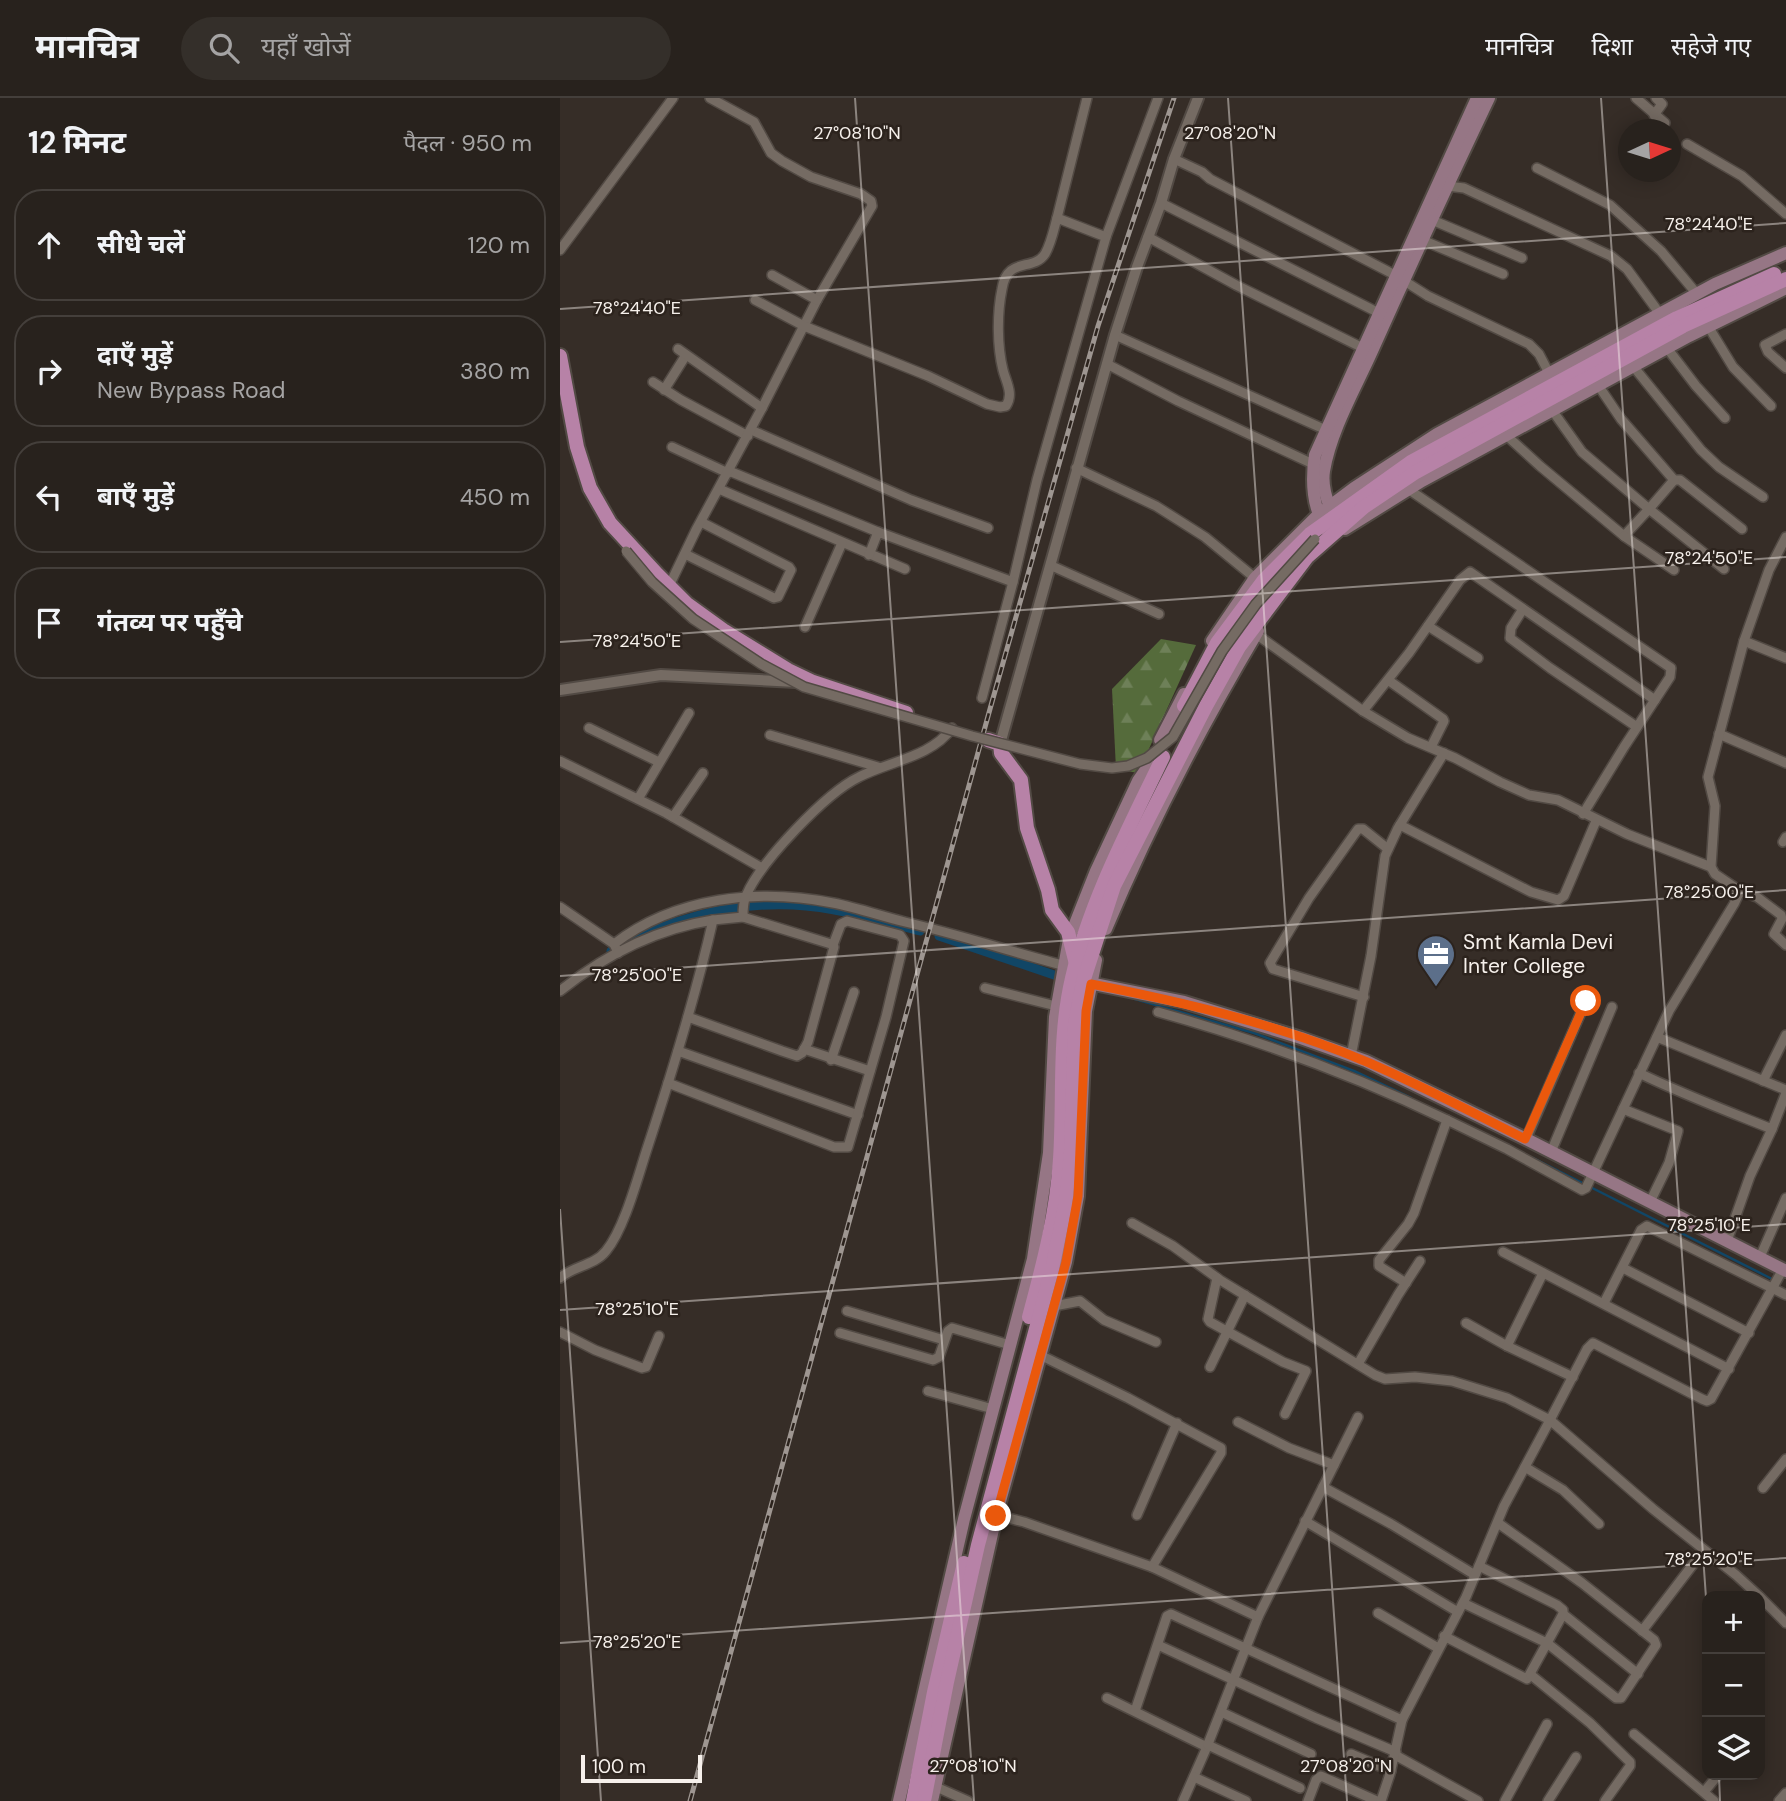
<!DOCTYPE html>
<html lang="hi">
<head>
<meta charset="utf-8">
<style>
  :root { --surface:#28221d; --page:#342f2a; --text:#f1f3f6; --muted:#a5a4a4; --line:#443f3b }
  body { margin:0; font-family:"DM Sans","Noto Sans Devanagari",sans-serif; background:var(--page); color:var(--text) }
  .controls { position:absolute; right:21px; bottom:21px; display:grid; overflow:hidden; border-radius:14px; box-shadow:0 4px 18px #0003 }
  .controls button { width:63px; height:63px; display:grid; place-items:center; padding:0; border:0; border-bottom:2px solid var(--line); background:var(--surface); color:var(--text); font:35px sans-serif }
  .compass { position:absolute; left:1058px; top:21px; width:63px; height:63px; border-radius:50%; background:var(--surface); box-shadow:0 4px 18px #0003; rotate:86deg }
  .scale { position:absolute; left:21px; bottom:18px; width:121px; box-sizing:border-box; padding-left:7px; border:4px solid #f6f0eb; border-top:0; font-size:19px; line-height:24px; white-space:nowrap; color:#f6f0eb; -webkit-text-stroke:5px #2c231d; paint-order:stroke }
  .stop { position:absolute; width:21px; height:21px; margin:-16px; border:5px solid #ea580c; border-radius:50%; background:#fff }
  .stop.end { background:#ea580c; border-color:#fff; box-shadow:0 2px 7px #0008 }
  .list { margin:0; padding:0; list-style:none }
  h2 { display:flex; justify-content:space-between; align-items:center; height:91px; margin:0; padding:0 28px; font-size:30px }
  h2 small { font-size:23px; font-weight:400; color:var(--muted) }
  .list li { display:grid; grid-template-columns:46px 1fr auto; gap:21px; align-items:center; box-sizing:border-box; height:112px; margin:0 14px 14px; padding:0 14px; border:2px solid var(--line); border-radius:28px }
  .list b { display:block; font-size:26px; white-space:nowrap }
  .list p { margin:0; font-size:23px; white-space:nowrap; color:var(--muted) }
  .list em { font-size:23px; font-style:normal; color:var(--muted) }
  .icon { flex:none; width:38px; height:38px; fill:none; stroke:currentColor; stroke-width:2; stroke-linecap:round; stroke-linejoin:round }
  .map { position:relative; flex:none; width:1226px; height:1703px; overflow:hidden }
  header { display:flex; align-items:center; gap:42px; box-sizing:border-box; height:98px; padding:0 35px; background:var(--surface); border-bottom:2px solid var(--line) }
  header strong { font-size:33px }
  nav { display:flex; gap:38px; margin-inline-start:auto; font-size:24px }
  .search { width:490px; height:63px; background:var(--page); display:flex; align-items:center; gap:18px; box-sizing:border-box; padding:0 24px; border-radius:38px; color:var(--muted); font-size:26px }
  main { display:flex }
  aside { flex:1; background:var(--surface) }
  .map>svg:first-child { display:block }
</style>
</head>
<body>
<header>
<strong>मानचित्र</strong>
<div class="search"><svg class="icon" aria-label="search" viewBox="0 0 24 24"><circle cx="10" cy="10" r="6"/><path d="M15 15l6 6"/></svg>यहाँ खोजें</div>
<nav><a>मानचित्र</a><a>दिशा</a><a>सहेजे गए</a></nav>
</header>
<main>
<aside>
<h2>12 मिनट<small>पैदल · 950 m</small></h2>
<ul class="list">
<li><svg class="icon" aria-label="ahead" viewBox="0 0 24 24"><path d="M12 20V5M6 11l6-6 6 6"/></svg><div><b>सीधे चलें</b></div><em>120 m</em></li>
<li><svg class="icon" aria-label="right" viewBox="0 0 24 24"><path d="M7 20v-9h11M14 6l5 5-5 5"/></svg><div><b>दाएँ मुड़ें</b><p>New Bypass Road</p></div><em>380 m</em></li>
<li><svg class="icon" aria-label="left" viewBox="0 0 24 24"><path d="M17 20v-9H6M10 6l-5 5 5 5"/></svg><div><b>बाएँ मुड़ें</b></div><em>450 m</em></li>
<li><svg class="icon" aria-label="arrive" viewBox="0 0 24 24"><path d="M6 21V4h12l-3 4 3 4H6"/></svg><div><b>गंतव्य पर पहुँचे</b></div></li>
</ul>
</aside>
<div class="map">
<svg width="1226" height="1703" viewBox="0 0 1226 1703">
  <defs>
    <pattern id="forest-firs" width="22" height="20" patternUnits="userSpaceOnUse" patternTransform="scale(1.75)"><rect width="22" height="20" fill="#556b3b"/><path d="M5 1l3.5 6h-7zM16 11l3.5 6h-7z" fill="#6e8058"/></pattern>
  </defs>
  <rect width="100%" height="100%" fill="#362d27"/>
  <!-- forest -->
  <path fill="url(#forest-firs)" d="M601,541L636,547L578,675L556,671L552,591Z"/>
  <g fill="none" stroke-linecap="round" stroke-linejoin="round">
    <!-- stream -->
    <g stroke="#114666" stroke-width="2.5">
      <path d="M561,897L694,935L794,973L851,1000"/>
      <path d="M973,1060L1214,1182"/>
    </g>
    <!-- canal -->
    <g stroke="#114666" stroke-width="9">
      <path d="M379,838L497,878"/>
      <path d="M51,853C106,822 169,804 233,807C275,809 319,822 360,833"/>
    </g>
    <defs>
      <g id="minor">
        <path d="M150,0L194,24L211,55L222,63L251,79L301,96L311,103L312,108L257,202L202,310"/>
        <path d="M1076,0L1105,25"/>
        <path d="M1094,17L1102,6L1096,0"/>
        <path d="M1127,46L1182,78L1226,116"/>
        <path d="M614,61L642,74L650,81L835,177L868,198L969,246L979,256L990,277"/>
        <path d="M977,70L1050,107L1101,153L1137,196"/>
        <path d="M887,88L904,90L1051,158L1067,171L1100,216"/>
        <path d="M601,105L819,215"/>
        <path d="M872,122L962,160"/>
        <path d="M546,139L598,0"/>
        <path d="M588,139L676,187L803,250"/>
        <path d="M862,142L943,176"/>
        <path d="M0,152L113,0"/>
        <path d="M212,177L257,202"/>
        <path d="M195,202L244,228L368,278L427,306L440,309L446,308C454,296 446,284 443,272C437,248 437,215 442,191C447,158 473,174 485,156C491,146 494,131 497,120"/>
        <path d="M1148,228L1173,269L1211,308"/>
        <path d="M1226,236L1205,247L1208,254L1226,270"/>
        <path d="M555,237L766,332"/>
        <path d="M1107,250L1136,288L1165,320"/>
        <path d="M547,266L618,303L753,366"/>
        <path d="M1073,268L1141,352L1159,369L1203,399"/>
        <path d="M93,284L121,302L188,338"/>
        <path d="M1038,287L1061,321L1114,382H1120L1182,431"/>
        <path d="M104,292L126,257"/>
        <path d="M992,312L1022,354L1089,411L1114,382"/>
        <path d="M191,332L351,402L428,430"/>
        <path d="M946,337L980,368L1064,438L1089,411L1164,471"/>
        <path d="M112,349L168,375"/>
        <path d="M516,370L596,408L645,439L695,480"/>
        <path d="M169,373L318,434"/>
        <path d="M159,391L345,471"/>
        <path d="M848,391L1111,570L1110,579L1064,649L1023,716"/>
        <path d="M1064,438L1114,472"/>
        <path d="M125,456L214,500L218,499L231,472L229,469L141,424"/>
        <path d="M309,457L318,434L453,484L477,382L546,139L497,120L527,0"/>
        <path d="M492,468L599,516"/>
        <path d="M109,488L136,432L202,310L118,251"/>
        <path d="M963,511L951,530L950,540L990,570L1077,629"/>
        <path d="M868,528L918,560"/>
        <path d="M245,529L282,445"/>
        <path d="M696,536L803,613L848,640L895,660L940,684L969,697L998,702L1067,736L1151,769"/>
        <path d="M1184,543L1226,560"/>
        <path d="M828,582L883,621L884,623L871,649"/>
        <path d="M422,600L453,484"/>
        <path d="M803,613L849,555L900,482L910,474L1095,602"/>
        <path d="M29,630L99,664"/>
        <path d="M1159,636L1226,665"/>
        <path d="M210,637L318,669"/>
        <path d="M0,663L106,715L202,770"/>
        <path d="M78,701L129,615"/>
        <path d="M113,719L143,675"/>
        <path d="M840,727L971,794L998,802L1004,798L1036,723"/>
        <path d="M1223,744L1226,739"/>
        <path d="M1180,793L1197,799L1221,817L1222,821L1214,836L1226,847"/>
        <path d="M0,809L54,846"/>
        <path d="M58,855L54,846C115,799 199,790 273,805C298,810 321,818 345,824C401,837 455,855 510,869"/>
        <path d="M425,890L496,908"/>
        <path d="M0,893C45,857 95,831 153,822"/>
        <path d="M804,899L713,871L710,865L749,800L798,731H803L828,751"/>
        <path d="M598,914C698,942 794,977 887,1022"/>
        <path d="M128,919L222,953L237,958L242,955L248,944L274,849L271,846L183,819"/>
        <path d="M1097,939L1226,992"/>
        <path d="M244,951L310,973"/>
        <path d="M118,953L298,1017"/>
        <path d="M791,958L811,858L825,758L838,730L884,655"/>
        <path d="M271,962L294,894"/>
        <path d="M1079,975C1122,996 1167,1013 1212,1031L1226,995"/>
        <path d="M1203,983L1226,937"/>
        <path d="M108,985L274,1049H288L326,919L344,843L340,837L287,823L281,826L273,847"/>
        <path d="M1063,1011L1118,1033L1109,1065L1090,1104"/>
        <path d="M966,1041L1026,903"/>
        <path d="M991,1054L1052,909"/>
        <path d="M572,1125L613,1148L660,1182L815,1277L825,1281L855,1279L892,1283L947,1300L990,1322L1027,1251L1033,1245L1142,1301L1147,1303L1151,1301L1223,1171"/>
        <path d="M1167,1143L1190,1078L1212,1031"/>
        <path d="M943,1154L1169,1271"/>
        <path d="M1200,1159L1226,1100"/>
        <path d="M1063,1170L1189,1235"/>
        <path d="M0,1180C13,1168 34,1168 46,1153C64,1131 77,1082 86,1054C111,978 135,901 153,822L183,819C183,812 183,804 186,798C200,764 266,695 299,679C330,663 371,659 392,630"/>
        <path d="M657,1180L648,1221L650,1224L723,1264L746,1273L725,1316"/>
        <path d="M846,1185L819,1168V1162L848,1126L854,1115L887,1022L947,1051L1022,1092L1026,1090L1109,913L1174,806L1180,793L1155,776L1151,769L1155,708L1148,679L1184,543L1209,472L1226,439"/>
        <path d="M1044,1205L1081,1132L1087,1128L1226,1197"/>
        <path d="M494,1208L520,1203L544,1222L596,1244"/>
        <path d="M287,1213L384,1242"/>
        <path d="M906,1225L947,1248L1013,1279"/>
        <path d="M0,1234L35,1252L82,1270L86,1269L99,1238"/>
        <path d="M280,1235L373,1262L379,1259L388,1233L392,1230L450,1247"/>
        <path d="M947,1248L983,1175"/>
        <path d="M480,1257L568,1300L661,1350V1355L592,1469"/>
        <path d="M798,1266L838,1197L860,1163"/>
        <path d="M650,1269L685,1197"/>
        <path d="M368,1293L433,1311"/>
        <path d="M678,1324L729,1350L774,1367"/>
        <path d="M965,1369L1003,1392L1039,1426"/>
        <path d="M763,1389L831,1426L915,1477"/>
        <path d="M1203,1390L1226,1361"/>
        <path d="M436,1417L464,1424L592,1469L698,1519L646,1651L623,1703"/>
        <path d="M577,1417L617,1325"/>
        <path d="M745,1423L898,1514"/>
        <path d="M1200,1499L1226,1525"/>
        <path d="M903,1505L987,1545L1056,1600H1061L1096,1547L1094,1542L1022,1485L938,1425"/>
        <path d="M818,1515L878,1550"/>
        <path d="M1003,1516L1078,1576"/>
        <path d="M698,1519L798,1319"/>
        <path d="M1082,1533L1144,1452"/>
        <path d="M884,1538L967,1581L1003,1516V1512L997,1507L919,1468"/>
        <path d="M598,1547L756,1620L836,1654"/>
        <path d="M971,1577L1030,1625L1070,1664V1668L1045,1703"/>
        <path d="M547,1600L647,1649"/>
        <path d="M575,1613L607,1518L611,1516L842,1622"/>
        <path d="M661,1614L751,1656"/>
        <path d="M1074,1636L1154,1703"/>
        <path d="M648,1647L740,1690"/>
        <path d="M791,1656L831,1673"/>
        <path d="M835,1657L918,1703"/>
        <path d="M634,1679L686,1703"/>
        <path d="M374,1688L408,1703"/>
        <path d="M1144,1694L1158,1677"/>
        <path d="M748,1703L756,1682L761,1678L817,1703"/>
        <path d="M821,1703L830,1676L842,1622L906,1499L944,1408L990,1322L1093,1411L1176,1477L1199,1498"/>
        <path d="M945,1703L987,1626"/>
        <path d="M988,1703L1016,1659"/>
        <path d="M1219,1703L1226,1695"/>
      </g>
      <g id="tertiary">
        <path d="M0,592L101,577L236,584"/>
        <path d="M440,646L555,237L577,169L601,105L614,61L638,0"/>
      </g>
      <g id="secondary">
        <path d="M773,414C766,403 762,386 764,373C771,332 795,291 812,253C850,168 889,84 929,0"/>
        <path d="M785,431L862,383L1129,238L1226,190"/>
        <path d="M767,432C752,410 751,383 755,357L917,0"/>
        <path d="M652,543L695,480L758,417L794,390L877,336L1155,186L1226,155"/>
        <path d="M600,642L624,596"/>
        <path d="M546,831C589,728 641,629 698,533"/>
        <path d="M524,884L624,904L741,940L806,963L966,1041L1226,1173"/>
        <path d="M339,1703L404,1421L473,1161L489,1055L495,919L509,841L536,773L578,683L589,667"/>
        <path d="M372,1703L436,1418L506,1164L518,1098L526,913L536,862"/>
      </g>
      <g id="primary">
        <path d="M0,258L17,349L30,390L50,425L97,476L127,506L163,532L228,572L253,584L346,615"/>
        <path d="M624,608L657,545L704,482L750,436L851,364L1117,220L1214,176"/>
        <path d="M428,642L440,646L441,655L461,682L467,730L488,792L492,812L508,834L516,866"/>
        <path d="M469,1219C483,1167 497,1114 500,1061C504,1001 498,939 512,880C530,803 569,730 603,659"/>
        <path d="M353,1703L374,1594L404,1465"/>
        <path d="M364,1703L387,1584L418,1447L492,1171L505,1108L511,1054L515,926L523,884L554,788L646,608L679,549L747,459L804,409L856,374L1123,228L1226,181"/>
      </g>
    </defs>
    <!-- minor casing -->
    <use href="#minor" stroke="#524a44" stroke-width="12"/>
    <!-- tertiary casing -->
    <use href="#tertiary" stroke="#524a44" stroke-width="14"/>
    <!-- secondary casing -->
    <use href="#secondary" stroke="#524a44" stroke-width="16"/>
    <!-- primary casing -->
    <use href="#primary" stroke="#524a44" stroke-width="18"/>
    <!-- minor -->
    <use href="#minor" stroke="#756b63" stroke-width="9"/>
    <!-- tertiary -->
    <use href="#tertiary" stroke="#756b63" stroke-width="10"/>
    <!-- secondary -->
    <use href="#secondary" stroke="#967685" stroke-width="12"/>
    <!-- primary -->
    <use href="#primary" stroke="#b782a7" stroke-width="14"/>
    <defs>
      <path id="rail" d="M130,1703L430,611L538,228L614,0"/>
    </defs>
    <!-- rail casing -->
    <use href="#rail" stroke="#9e9691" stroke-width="5"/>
    <!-- rail -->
    <use href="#rail" stroke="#2c231d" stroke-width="2.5" stroke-dasharray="8" stroke-linecap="butt"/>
    <defs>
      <path id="minor-bridge" d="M66,453L92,484L133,521L201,566L244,589L412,638L520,666L552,670L568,668L587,660L613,639L662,553L696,506L755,441"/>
    </defs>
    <!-- minor-bridge casing -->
    <use href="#minor-bridge" stroke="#524a44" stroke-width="12" stroke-linecap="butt"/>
    <!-- minor-bridge -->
    <use href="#minor-bridge" stroke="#756b63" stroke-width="9"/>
  </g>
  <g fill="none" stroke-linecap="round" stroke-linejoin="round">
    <!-- route -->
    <path stroke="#ea580c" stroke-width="9" d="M436,1418L506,1164L518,1098L526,913L531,886C623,904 721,927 807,964C861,987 913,1015 965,1041L1026,903"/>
  </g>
  <!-- ticks -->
  <path fill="none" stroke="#f6f0eb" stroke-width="2" stroke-opacity="0.45" d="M295,0L414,1703M668,0L787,1703M1041,0L1147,1514M0,211L1226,125M0,544L1226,459M0,878L1226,792M0,1111L41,1703M0,1212L1226,1126M0,1545L1226,1460M1159,1677L1160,1703"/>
  <!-- icons -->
  <defs>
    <symbol id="office-pin" viewBox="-11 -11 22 30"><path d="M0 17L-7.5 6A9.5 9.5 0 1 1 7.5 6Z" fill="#5c6f8a" stroke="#2c231d"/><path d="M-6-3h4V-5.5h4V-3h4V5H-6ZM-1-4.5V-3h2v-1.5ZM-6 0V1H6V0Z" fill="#fff"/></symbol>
  </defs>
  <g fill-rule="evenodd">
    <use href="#office-pin" x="854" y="834" width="44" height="60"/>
  </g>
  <g text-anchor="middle" stroke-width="5" stroke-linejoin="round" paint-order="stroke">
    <!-- poi labels -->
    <g font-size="21" fill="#f6f0eb" stroke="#2c231d" text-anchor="start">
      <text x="903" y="851">Smt Kamla Devi<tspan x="903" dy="24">Inter College</tspan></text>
    </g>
  </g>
  <g font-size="18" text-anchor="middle" fill="#f6f0eb" stroke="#2c231d" stroke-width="5" stroke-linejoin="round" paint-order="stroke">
    <text x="297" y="41">27°08'10"N</text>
    <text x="670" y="41">27°08'20"N</text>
    <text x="1149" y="132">78°24'40"E</text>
    <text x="77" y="216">78°24'40"E</text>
    <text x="1149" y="466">78°24'50"E</text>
    <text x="77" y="549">78°24'50"E</text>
    <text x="1149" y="800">78°25'00"E</text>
    <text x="77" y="883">78°25'00"E</text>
    <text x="1149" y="1133">78°25'10"E</text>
    <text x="77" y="1217">78°25'10"E</text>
    <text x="1149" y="1467">78°25'20"E</text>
    <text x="77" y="1550">78°25'20"E</text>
    <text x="413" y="1674">27°08'10"N</text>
    <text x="786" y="1674">27°08'20"N</text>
  </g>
</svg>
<div class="controls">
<button>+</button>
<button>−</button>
<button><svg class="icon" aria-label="layers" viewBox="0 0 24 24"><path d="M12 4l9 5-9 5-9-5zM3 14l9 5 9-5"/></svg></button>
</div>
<svg class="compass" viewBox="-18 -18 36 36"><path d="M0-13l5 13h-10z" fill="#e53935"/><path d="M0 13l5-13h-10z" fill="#a5a4a4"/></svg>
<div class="scale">100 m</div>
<div class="stop" style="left:1026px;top:903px"></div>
<div class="stop end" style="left:436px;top:1418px"></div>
</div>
</main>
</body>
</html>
